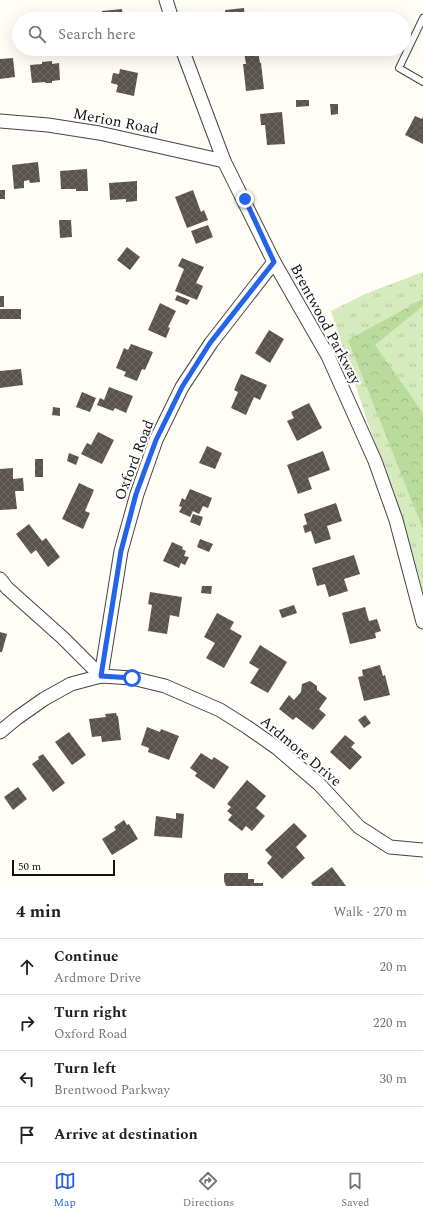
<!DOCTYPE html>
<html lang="en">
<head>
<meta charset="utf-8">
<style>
  :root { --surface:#fff; --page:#f6f6f6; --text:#202124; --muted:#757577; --line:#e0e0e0; --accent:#2563eb }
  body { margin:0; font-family:Spectral,serif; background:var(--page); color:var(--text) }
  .scale { position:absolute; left:12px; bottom:10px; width:103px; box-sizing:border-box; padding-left:4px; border:2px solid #111; border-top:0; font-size:11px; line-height:14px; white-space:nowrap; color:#111; -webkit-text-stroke:3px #fff; paint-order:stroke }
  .stop { position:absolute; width:12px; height:12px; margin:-9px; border:3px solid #2563eb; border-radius:50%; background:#fff }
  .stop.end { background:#2563eb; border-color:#fff; box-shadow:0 1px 4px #0008 }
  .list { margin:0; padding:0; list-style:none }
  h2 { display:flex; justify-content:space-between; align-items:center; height:52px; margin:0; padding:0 16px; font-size:17px }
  h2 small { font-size:13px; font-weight:400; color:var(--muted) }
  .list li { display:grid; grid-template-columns:26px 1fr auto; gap:12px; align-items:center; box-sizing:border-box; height:56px; padding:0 16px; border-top:1px solid var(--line) }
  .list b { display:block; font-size:15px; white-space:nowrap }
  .list p { margin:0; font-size:13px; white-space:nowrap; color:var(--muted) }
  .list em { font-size:13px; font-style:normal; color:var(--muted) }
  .icon { flex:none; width:22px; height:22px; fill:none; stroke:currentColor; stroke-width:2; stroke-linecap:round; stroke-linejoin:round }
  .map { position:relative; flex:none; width:423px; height:886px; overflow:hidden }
  .search { position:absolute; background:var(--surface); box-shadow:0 4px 16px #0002; left:12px; right:12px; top:12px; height:44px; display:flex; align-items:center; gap:10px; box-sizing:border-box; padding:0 14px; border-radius:22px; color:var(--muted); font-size:15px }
  .sheet { height:276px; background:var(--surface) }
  nav { display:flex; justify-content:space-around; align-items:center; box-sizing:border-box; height:56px; border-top:1px solid var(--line); background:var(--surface); font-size:11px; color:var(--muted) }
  nav a { display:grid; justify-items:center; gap:2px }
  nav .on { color:var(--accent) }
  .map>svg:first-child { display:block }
</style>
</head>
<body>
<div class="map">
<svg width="423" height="886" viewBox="0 0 423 886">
  <defs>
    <pattern id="grass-tufts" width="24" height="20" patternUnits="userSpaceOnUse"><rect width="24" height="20" fill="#d5ebbd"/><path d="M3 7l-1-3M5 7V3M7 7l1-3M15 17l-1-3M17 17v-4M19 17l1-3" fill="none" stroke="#b6c8a1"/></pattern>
    <pattern id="forest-crowns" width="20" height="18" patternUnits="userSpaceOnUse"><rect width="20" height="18" fill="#b9dc9c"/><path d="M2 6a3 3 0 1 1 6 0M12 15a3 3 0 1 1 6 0" fill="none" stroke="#9ebc85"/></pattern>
    <pattern id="building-cross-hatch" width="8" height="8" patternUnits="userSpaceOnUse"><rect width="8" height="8" fill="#5a524d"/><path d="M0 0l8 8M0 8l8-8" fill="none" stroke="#6d6662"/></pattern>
  </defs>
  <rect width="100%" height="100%" fill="#fffdf5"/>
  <!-- grass -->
  <path fill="url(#grass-tufts)" d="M423,272V594L420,580L331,311L365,294Z"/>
  <!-- forest -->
  <path fill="url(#forest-crowns)" d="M423,299V306L375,345L423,413V529L348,340Z"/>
  <!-- building -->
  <g fill="url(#building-cross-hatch)">
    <path d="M244,8L245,19H226L225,10Z"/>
    <path d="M122,9L123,19H101V17H103L102,11Z"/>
    <path d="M258,51L260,63H261L264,89L246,91L243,64H246L244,52Z"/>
    <path d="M13,58L15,77L0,79V59Z"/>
    <path d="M52,61V64L59,63L60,80L52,81V83H45V82L32,83L30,65L42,64V62Z"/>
    <path d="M120,69L138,73L134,96L116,92L118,85L111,83L113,73L119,74Z"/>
    <path d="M296,100H309V106L296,107Z"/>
    <path d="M330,104H338V114L331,115Z"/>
    <path d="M282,112L285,144L267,145L265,125H261L260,114Z"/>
    <path d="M415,116L422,119L423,116V144L405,135Z"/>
    <path d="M38,162L40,182L30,183L29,180L24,181V188L14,189L12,165Z"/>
    <path d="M87,169L88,191H76V189H61L60,171Z"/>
    <path d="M137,181V201L126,202V199L110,200L109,183Z"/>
    <rect x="0" y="190" width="5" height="9"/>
    <path d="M193,190L201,212L204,210L208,220L187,228L175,197Z"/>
    <path d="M59,220H71L72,237L60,238Z"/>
    <path d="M208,225L213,237L196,244L191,231Z"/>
    <path d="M127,247L140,257L130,270L117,260Z"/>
    <path d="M182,258L204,267L196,283L203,286L197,300L175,291L184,269L178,266Z"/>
    <path d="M177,295L190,300L187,305L175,300Z"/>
    <rect x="0" y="296" width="4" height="11"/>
    <path d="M160,303L176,311L168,327L170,328L166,338L148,330Z"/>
    <rect x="0" y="309" width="21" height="10"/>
    <path d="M269,330L284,339L270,363L255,353Z"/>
    <path d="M131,344L153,352L145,370L142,369L137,381L124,376L126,372L116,368L124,348L128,350Z"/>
    <path d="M21,369L23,385L0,388V371Z"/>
    <path d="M241,374L267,385L260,400L254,397L246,415L231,408L238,392L234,390Z"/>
    <path d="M109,387L133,396L126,413L115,408L113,411L97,405L100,398L104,400Z"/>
    <path d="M82,392L96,398L90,412L76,407Z"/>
    <path d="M309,403L322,428L297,441L287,421L294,418L291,412Z"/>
    <path d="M53,407L60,408V416L52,415Z"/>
    <path d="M98,432L114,440L102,464L81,454L87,443L91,445Z"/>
    <path d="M207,446L222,453L215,469L199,463Z"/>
    <path d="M323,451L330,470L308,478L312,489L298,494L287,465Z"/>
    <path d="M69,453L79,457L76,465L67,461Z"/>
    <rect x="35" y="459" width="8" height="18"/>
    <path d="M13,468V479L23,478L24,491H15L17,509L0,510V469Z"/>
    <path d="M79,483L94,490L85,511L90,513L83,529L62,519Z"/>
    <path d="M190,489L212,498L208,508L203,506L199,514L193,511L190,517L179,512L182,507L179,506L182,498L185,500Z"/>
    <path d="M336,503L342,521L327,526L331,539L315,544L311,531L305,533L303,526L307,524L304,514Z"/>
    <path d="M193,514L203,517L200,526L190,522Z"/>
    <path d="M29,524L42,541L46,538L60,557L48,567L36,550L31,554L16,534Z"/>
    <path d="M200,539L213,544L209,552L197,547Z"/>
    <path d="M172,542L183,547L182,549L186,551L184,556L189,557L185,565L181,563L179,568L163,561Z"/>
    <path d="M354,555L360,574L344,579L348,591L329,597L325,584L317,586L312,568Z"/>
    <path d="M202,586H212L211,594L201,593Z"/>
    <path d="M150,592L182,597L179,617L170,615L167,634L148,631L152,605L148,604Z"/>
    <path d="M294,605L297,613L282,618L279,610Z"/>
    <path d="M365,607L369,621L377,619L381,631L375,633L376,638L350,644L342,613Z"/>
    <path d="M217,613L234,622L230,629L242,636L224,668L206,658L215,643L204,637Z"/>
    <path d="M0,632L7,634L2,652H0Z"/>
    <path d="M260,645L287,662L268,693L250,683L259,669L249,663Z"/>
    <path d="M380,665L383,676L385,675L390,695L364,701L358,677L363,676L362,670Z"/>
    <path d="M310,681L317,686V690L327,698L319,709L326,715L313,730L296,717L293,720L279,709L289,695L294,700L301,692L302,684Z"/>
    <path d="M116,713L117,716H118L121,740L102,742L101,736L92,737L89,719L106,717L105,714Z"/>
    <path d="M365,715L371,723L364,728L358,720Z"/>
    <path d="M147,727L160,732L161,729L179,736L169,760L148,752L149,748L141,745Z"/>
    <path d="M69,732L86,755L72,765L55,742Z"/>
    <path d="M345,735L355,743L351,747L362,757L350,770L330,752Z"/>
    <path d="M201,753L212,760L214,757L229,767L214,789L195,776L197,773L190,768Z"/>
    <path d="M43,754L65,783L53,792L32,764L39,759L38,757Z"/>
    <path d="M247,780L266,796L256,808L265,816L252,831L246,826L242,831L228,820L232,815L227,811L231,807L227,804Z"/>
    <path d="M18,787L27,799L13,810L4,797Z"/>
    <path d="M176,813L184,814L182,838L154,836L156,816L176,819Z"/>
    <path d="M124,820L127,825L129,824L138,839L112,855L102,839L116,830L114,827Z"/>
    <path d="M294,823L307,836L296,847L305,858L282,879L267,863L272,857L265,850Z"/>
    <path d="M332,867L346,886H313L311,883Z"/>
    <path d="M225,873H248V879H254V883H263V886H226L224,881V875Z"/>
  </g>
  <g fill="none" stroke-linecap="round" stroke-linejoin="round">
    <defs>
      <path id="lane" d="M423,18L399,68L423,82"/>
      <g id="street">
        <path d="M166,0L172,19"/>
        <path d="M182,49L224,161L274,262L328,356L375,461L396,520L423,622"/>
        <path d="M0,121L48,125L99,133L224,161"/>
        <path d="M0,579L7,588L63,638L101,676"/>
        <path d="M101,676L121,551L137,494L156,440L182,387L211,343L274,262"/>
        <path d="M0,732L17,718L44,699L71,684L101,676L132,678L165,686L220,710L247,727L277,748L319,784L359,827L390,847L423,850"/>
      </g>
    </defs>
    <!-- lane casing -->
    <use href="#lane" stroke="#444" stroke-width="8"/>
    <!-- street casing -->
    <use href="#street" stroke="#444" stroke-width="15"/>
    <!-- lane -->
    <use href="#lane" stroke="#fff" stroke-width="6"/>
    <!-- street -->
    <use href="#street" stroke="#fff" stroke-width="13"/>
  </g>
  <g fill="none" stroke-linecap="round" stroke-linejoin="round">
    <!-- route -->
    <path stroke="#2563eb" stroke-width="5" d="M132,678L101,676L121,551L136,494L156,440L182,387L210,343L274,262L245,199"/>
  </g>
  <g text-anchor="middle" stroke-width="4" stroke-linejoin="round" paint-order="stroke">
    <!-- street labels -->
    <g font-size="15" fill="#111" stroke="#fff">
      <text transform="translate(116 121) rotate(11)" y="5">Merion Road</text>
      <text transform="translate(326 324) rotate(62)" y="5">Brentwood Parkway</text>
      <text transform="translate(134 460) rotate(-69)" y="5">Oxford Road</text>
      <text transform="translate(301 751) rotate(40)" y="5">Ardmore Drive</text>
    </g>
  </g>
</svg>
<div class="scale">50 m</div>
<div class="stop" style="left:132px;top:678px"></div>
<div class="stop end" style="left:245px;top:199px"></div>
<div class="search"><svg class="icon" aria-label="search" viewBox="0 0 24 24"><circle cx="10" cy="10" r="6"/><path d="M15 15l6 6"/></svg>Search here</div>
</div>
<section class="sheet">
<h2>4 min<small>Walk · 270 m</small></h2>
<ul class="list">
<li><svg class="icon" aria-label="ahead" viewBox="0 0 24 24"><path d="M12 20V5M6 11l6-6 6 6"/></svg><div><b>Continue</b><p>Ardmore Drive</p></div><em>20 m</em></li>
<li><svg class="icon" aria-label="right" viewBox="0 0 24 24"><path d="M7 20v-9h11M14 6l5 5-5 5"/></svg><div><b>Turn right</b><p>Oxford Road</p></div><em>220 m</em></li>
<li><svg class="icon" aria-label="left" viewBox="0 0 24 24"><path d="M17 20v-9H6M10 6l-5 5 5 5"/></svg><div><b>Turn left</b><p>Brentwood Parkway</p></div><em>30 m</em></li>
<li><svg class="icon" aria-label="arrive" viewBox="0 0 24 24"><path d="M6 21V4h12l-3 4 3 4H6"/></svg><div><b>Arrive at destination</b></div></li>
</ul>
</section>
<nav>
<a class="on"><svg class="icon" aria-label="map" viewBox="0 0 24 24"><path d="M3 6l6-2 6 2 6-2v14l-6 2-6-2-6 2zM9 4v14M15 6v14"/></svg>Map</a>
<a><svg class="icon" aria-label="directions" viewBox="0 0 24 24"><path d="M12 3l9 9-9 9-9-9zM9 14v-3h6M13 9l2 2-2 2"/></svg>Directions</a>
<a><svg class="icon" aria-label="saved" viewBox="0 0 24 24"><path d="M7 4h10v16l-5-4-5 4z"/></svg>Saved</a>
</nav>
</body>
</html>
